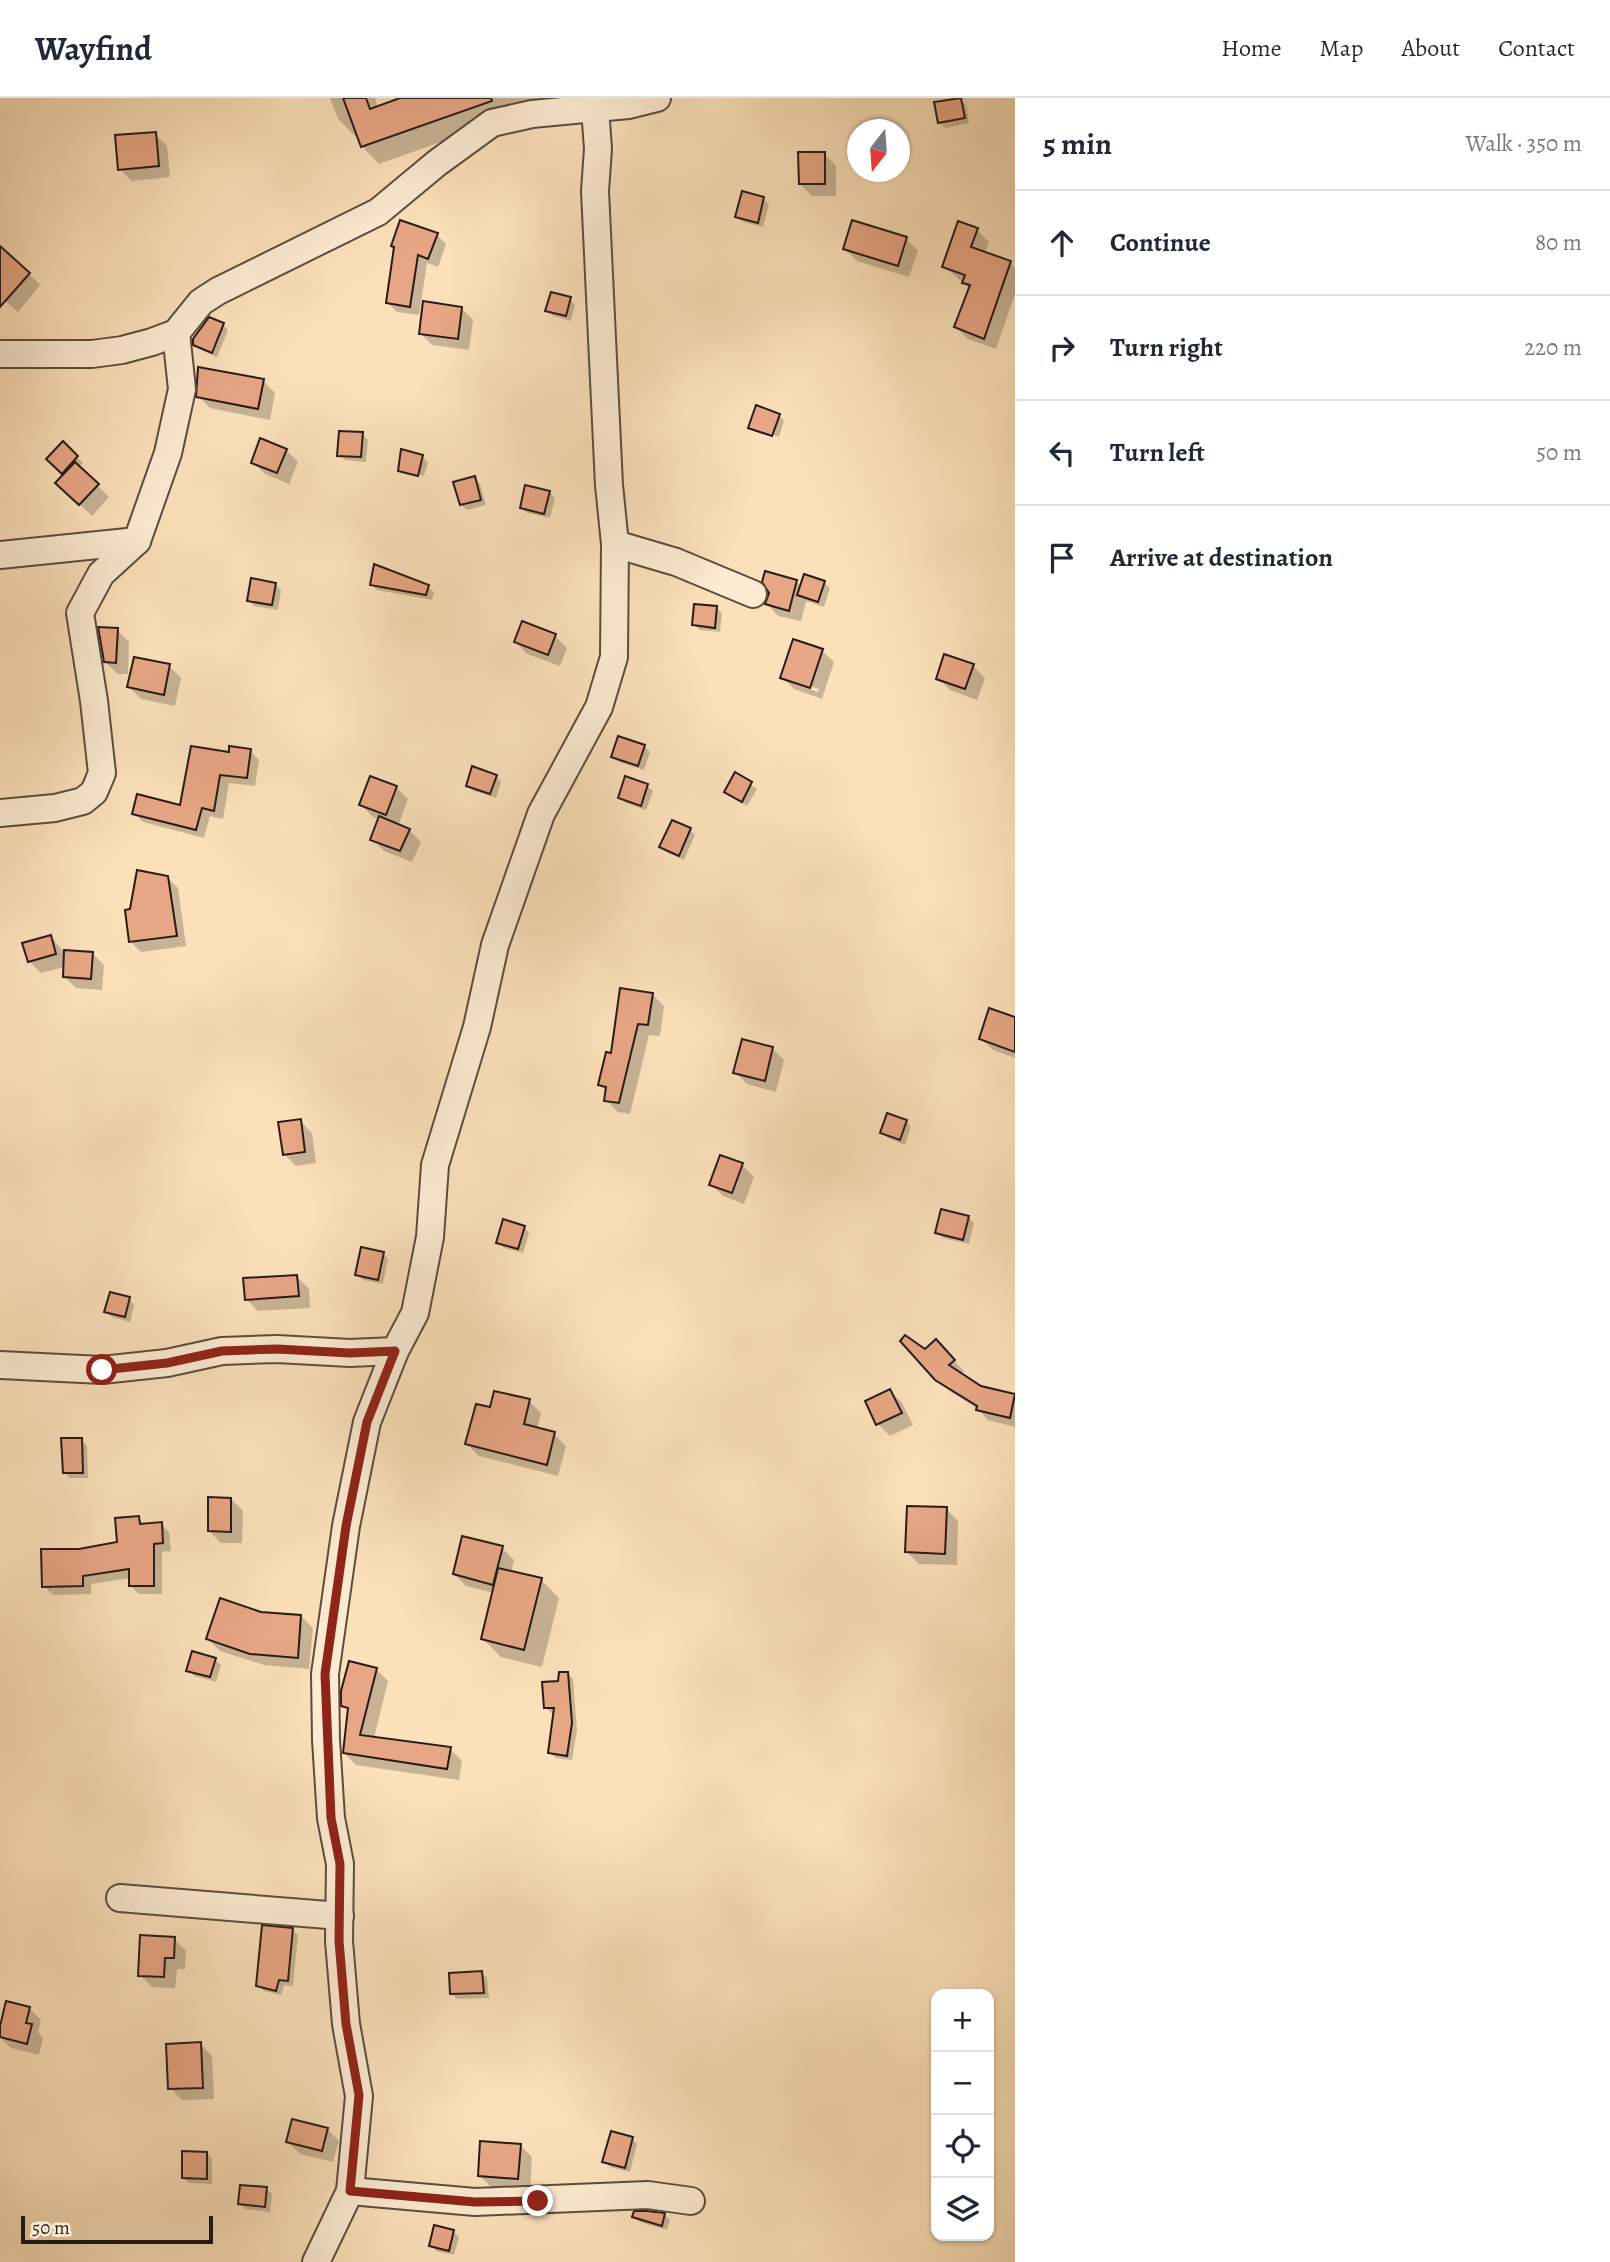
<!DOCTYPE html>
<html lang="en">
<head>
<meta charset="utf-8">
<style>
  :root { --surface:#fff; --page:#f6f6f7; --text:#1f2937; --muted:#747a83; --line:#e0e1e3 }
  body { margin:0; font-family:Alegreya,serif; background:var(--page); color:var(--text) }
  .controls { position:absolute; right:21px; bottom:21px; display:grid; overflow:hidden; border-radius:14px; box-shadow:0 2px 5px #0004 }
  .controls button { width:63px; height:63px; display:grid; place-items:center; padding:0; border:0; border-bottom:2px solid var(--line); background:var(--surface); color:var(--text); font:35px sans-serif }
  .compass { position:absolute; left:847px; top:21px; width:63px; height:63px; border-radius:50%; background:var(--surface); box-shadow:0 2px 5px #0004; rotate:197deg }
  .scale { position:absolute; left:21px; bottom:18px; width:192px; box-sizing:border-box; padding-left:7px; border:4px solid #271b14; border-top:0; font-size:19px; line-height:24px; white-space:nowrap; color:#271b14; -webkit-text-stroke:5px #fcebd2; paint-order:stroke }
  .stop { position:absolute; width:21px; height:21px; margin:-16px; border:5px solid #8f2418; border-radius:50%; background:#fff }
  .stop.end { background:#8f2418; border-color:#fff; box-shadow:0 2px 7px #0008 }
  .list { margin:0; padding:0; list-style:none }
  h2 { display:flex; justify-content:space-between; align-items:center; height:91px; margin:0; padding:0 28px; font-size:30px }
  h2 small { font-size:23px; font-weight:400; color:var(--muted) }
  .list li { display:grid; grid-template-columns:46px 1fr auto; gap:21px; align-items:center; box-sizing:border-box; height:105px; padding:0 28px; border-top:2px solid var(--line) }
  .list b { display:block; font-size:26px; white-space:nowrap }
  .list em { font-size:23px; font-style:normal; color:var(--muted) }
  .icon { flex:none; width:38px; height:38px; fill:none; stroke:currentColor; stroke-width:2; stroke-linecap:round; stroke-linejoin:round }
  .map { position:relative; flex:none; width:1015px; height:2164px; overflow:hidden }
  header { display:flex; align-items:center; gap:42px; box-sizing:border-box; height:98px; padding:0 35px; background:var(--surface); border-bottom:2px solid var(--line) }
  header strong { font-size:33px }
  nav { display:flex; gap:38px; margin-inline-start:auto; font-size:24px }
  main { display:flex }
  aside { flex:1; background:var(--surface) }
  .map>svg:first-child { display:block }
</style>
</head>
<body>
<header>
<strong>Wayfind</strong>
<nav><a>Home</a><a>Map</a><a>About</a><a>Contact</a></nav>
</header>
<main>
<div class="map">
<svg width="1015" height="2164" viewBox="0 0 1015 2164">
  <rect width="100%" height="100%" fill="#fbe0ba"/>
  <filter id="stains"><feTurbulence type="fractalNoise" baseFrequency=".00286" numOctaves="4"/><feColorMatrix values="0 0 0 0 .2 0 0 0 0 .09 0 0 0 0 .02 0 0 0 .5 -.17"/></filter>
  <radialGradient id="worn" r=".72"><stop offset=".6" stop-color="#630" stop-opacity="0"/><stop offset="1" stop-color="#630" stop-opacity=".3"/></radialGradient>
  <!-- shadow -->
  <g fill="#0003" fill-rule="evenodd">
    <path d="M330,0H375L378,10L405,0H548L550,5L379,66L362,48L358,37L355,38L338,21Z"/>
    <path d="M960,1L966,7L969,25L945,30L939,24Z"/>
    <path d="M155,36L167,48L170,79L132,83L120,71Z"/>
    <path d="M824,56L836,68V98H812L800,86Z"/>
    <path d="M763,101L769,106L763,129L743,124L737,118Z"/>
    <path d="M977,132L989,144L984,156L1010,165L1015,170V196L996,251L968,241L956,229L970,191L944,168Z"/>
    <path d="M437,137L446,146L438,169L427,165L419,217L397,214L388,205L396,150Z"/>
    <path d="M906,141L918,153L909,179L857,163L845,151Z"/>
    <path d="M0,159L29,176L40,187L18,214L0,198Z"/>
    <path d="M570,201L575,207L571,223L553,218L547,213Z"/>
    <path d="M461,210L473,222L469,252L432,247L420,235Z"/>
    <path d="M223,227L228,232L217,259L201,252L195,246Z"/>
    <path d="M263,283L275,295L270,322L210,310L198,298Z"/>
    <path d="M779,317L784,323L779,339L754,330V333L750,329Z"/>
    <path d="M362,336L368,342L366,364L345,362L339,357Z"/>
    <path d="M63,346L83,365L78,369L109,399L92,418L70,397L66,377L48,361Z"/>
    <path d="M286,352L298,364L289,386L265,376L253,364Z"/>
    <path d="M422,359L428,364L424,378L404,373V376L400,372Z"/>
    <path d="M475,380L480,386L486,407L467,412L461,406Z"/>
    <path d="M549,394L555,400L550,420L527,415L522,410Z"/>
    <path d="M796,483L802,489L824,485L830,490L824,509L806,503L801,523L778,518L767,506Z"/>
    <path d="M275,486L281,492L278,512L254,508L249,502Z"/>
    <path d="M372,487L428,489L434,494L432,502L377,492Z"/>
    <path d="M717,510L722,516L720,534L700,532L694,526Z"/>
    <path d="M117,532L129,544L128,576H118L105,564Z"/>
    <path d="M555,538L567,550L560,568L527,556L516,544Z"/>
    <path d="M822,553L834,564L822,601L794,591L782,579ZM794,583L819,591L818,594L794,586Z"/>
    <path d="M169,568L181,580L175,608L141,601L129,589Z"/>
    <path d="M973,568L985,580L977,602L950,592L938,580Z"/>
    <path d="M644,648L650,654L644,672L619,664L613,659Z"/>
    <path d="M250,653L259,662L255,688L229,685L223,721L210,718L204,740L143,724L134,715L182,709L230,656Z"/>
    <path d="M735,677L757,691L747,708L726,693Z"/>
    <path d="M496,678L501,684L496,700L474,693L468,687Z"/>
    <path d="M647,688L653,693L646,712L626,705L620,700Z"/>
    <path d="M396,689L408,701L398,728L409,732L421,744L412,764L384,753L372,741L380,721L373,719L361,707Z"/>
    <path d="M690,732L695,737L684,762L667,755L661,749Z"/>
    <path d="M168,780L178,790L186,848L141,854L131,844V813Z"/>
    <path d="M51,839L63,853L92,855L104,867L102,892L76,890L64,878L65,869L41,875L29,863Z"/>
    <path d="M652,896L664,908L660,938L649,937L630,1016L618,1014L606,1002L607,994L600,987L612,958Z"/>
    <path d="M1015,921V960L993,952L981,941Z"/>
    <path d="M772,950L784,962L776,994L747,986L735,974Z"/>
    <path d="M300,1023L312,1035L316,1065L296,1068L284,1056Z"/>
    <path d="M906,1023L911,1029L905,1047L888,1040L882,1035Z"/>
    <path d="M742,1067L754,1079L744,1106L723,1098L711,1086Z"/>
    <path d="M968,1119L974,1125L969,1146L943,1140L937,1135Z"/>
    <path d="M524,1129L529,1135L523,1155L504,1150L498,1144Z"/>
    <path d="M383,1156L388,1161L383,1186L363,1182L357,1176Z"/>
    <path d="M297,1179L309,1191L310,1210L258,1213L246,1201Z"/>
    <path d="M129,1201L134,1207L130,1224L112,1219L106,1214Z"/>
    <path d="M925,1253L946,1254L964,1273L960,1276L980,1289L1015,1298V1329L988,1322L978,1311L948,1292L936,1280Z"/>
    <path d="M890,1293L902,1305L913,1327L890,1338L878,1326L867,1304Z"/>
    <path d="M529,1303L541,1315L537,1331L554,1336L566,1348L558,1378L479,1358L467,1346Z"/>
    <path d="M81,1342L87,1348L88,1380H70L64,1374Z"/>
    <path d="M231,1401L243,1413L242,1445H221L209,1433Z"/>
    <path d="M946,1411L958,1423L957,1467L919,1466L907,1454Z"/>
    <path d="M138,1420L145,1427L161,1426L169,1434L171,1453L162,1454V1496H139L131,1488V1480L91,1486V1496L53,1497L44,1488L79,1452L119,1446Z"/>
    <path d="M502,1450L514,1462L511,1474L541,1482L559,1500L542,1569L501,1559L483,1541L494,1495L466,1488L454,1476Z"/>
    <path d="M261,1515L301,1518L313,1530L309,1571L264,1567L220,1553L208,1541Z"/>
    <path d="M193,1556L215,1562L221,1567L216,1584L194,1578L188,1572Z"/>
    <path d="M376,1571L388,1583L374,1640L450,1651L462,1663L459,1682L356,1667L344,1655L350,1614L343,1607Z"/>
    <path d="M567,1576L573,1581L577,1632L572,1662L556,1660L550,1655L555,1615H552L546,1610L559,1584Z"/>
    <path d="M292,1832L298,1837L293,1888L284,1887L281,1897L264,1893L258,1888Z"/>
    <path d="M174,1841L186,1853L185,1871H177L175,1890L152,1889L140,1877Z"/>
    <path d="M482,1875L487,1880L489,1900L457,1901L452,1896Z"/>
    <path d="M29,1910L41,1922L38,1934L43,1940L39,1957L11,1950L0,1939V1935Z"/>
    <path d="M200,1946L212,1958L214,2001L182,2002L170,1990Z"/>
    <path d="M327,2031L339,2043L333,2064L300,2056L288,2044Z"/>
    <path d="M632,2041L637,2046L630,2074L610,2069L604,2063Z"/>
    <path d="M520,2047L532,2059L530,2093L492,2090L480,2078Z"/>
    <path d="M207,2055L212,2061V2086L189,2085L184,2080Z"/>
    <path d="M266,2091L272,2096L270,2114L245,2111L240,2106Z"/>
    <path d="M635,2115L665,2117L670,2122L667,2132L640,2124L634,2119Z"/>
    <path d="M453,2133L459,2139L454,2157L436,2153L431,2147Z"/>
  </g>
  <!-- building -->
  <g fill="#e7a685" stroke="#271b14" stroke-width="2">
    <path d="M343,0H366L370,11L400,0H491L492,3L361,49Z"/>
    <path d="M961,0L965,20L938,25L934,4Z"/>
    <path d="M156,34L159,68L118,72L115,37Z"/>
    <path d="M798,54H825V86H799Z"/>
    <path d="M742,93L764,99L758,125L735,119Z"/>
    <path d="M400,122L438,135L428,161L418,157L410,209L386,205L394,149L391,148Z"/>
    <path d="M852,122L907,139L898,168L843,151Z"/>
    <path d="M958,123L978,130L971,149L1011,163L984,241L954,229L970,187L962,185L965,177L942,169Z"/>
    <path d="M0,148L30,175L0,209Z"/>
    <path d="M551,194L571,199L566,218L545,213Z"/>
    <path d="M423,203L462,209L458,241L419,236Z"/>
    <path d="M209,219L224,225L212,255L193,247V241Z"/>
    <path d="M198,269L264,281L258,311L196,299Z"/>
    <path d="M756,307L780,316L772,338L748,330Z"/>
    <path d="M339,333L363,334L361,359L337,358Z"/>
    <path d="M260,340L287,351L277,375L251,365Z"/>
    <path d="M63,343L78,358L62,376L46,361Z"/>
    <path d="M401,351L423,357L418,378L398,373Z"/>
    <path d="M75,364L99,386L79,407L55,385Z"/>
    <path d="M475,378L481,402L460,407L453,384Z"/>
    <path d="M525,387L550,393L544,416L520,410Z"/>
    <path d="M374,466L429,487L426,497L370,487Z"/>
    <path d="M765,473L797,482L789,513L765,506L769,495L762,484Z"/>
    <path d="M804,476L825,483L818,504L797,497Z"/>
    <path d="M251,480L276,485L272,507L247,503Z"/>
    <path d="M694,506L717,508L715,530L692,527Z"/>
    <path d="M522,523L556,536L548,557L514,544Z"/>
    <path d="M98,529L118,530L116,565L104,564Z"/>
    <path d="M793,541L823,551L810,590L780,580Z"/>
    <path d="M944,556L974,566L965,591L936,581Z"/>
    <path d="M134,559L170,566L164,597L127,589Z"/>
    <path d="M618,638L645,647L638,668L611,659Z"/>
    <path d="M191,648L229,654V648L251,651L247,680L220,677L214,713L202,710L196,732L132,716L137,696L180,707Z"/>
    <path d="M472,668L497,677L490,696L466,688Z"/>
    <path d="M735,674L752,684L742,704L724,694Z"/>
    <path d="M370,678L397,688L386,717L359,707Z"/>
    <path d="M625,678L648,686L641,708L618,700Z"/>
    <path d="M379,718L410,731L400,753L370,742Z"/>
    <path d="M672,722L691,730L679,758L659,749Z"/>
    <path d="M137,772L168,778L177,838L129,844L125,812L130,811Z"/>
    <path d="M51,837L56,856L28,864L22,845Z"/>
    <path d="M64,852L93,854L91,881L63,879Z"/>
    <path d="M620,890L653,895L648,927L638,926L619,1005L604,1003L606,989L598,987L606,954L611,955Z"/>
    <path d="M989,910L1015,919V954L979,941Z"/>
    <path d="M742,941L773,949L765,983L733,975Z"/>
    <path d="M887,1015L907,1022L900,1042L880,1035Z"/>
    <path d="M301,1021L305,1054L283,1057L278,1024Z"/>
    <path d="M720,1057L743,1065L732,1095L709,1087Z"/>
    <path d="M941,1111L969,1118L963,1142L935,1135Z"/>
    <path d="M503,1121L525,1128L518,1151L496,1145Z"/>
    <path d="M361,1149L384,1154L378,1182L355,1177Z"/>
    <path d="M297,1177L299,1198L245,1202L243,1180Z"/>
    <path d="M110,1194L130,1199L125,1219L104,1214Z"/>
    <path d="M905,1237L925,1251L936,1241L955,1262L949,1267L981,1288L1015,1296L1010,1320L976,1312L977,1308L935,1282L900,1243Z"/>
    <path d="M890,1291L902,1315L876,1327L865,1303Z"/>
    <path d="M494,1293L530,1301L524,1326L555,1334L547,1367L465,1346L476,1306L490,1309Z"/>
    <path d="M61,1340H82L83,1375H63Z"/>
    <path d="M208,1399L231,1400V1434L208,1433Z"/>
    <path d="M907,1408L947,1409L945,1456L905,1454Z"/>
    <path d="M139,1418L140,1426L162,1424L163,1445L154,1446V1488H129V1471L83,1478V1488L42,1489L41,1451H79L117,1444L115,1420Z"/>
    <path d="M462,1438L503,1448L493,1487L453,1476Z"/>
    <path d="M498,1470L542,1480L524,1552L481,1541Z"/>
    <path d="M220,1500L261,1514L301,1517L298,1560L250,1556L206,1541Z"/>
    <path d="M192,1553L216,1560L210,1579L186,1573Z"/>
    <path d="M349,1563L377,1570L360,1637L451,1649L447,1671L343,1655L348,1610L341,1608V1593Z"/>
    <path d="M559,1574H568L572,1625L567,1658L548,1655L554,1610H544L542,1584L558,1583Z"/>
    <path d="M262,1827L293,1830L288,1883L279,1882L276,1893L256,1888Z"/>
    <path d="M140,1837L175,1839L174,1860H165L164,1879L138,1878Z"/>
    <path d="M482,1873L484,1895L450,1896L449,1875Z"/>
    <path d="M6,1903L30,1909L26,1925L32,1926L27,1946L0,1939V1928Z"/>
    <path d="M201,1944L203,1990L168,1991L166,1946Z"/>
    <path d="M292,2021L328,2030L322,2053L286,2044Z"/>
    <path d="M611,2033L633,2039L625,2070L602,2064Z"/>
    <path d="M480,2043L521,2046L518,2081L478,2078Z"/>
    <path d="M182,2053L207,2054V2081L182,2080Z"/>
    <path d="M240,2087L267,2089L265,2109L238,2106Z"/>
    <path d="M634,2113H647L665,2115L662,2128L632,2119Z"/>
    <path d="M434,2127L454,2132L449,2153L429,2148Z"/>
  </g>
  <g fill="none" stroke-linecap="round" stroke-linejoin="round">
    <defs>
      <g id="minor">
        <path d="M0,256H92L122,252L152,244L176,235L201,204L218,193L378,114L437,65L492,25L532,16L595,10"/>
        <path d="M615,446L676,464L753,496"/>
        <path d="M0,457L137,443"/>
        <path d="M0,715L55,710L83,703L94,694L102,675L94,603L80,515L101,476L137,443L168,355L182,291L176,235"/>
        <path d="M0,1267L102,1272L167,1265L222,1253L277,1251L350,1255L395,1253"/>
        <path d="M120,1800L340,1818"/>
        <path d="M350,2093L475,2104L648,2097L691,2103"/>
        <path d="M316,2164L350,2093L359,1998L346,1926L339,1843L340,1766L331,1720L326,1642L325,1576L346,1428L367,1324L395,1253L415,1215L430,1139L435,1067L477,929L495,847L541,716L599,609L614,559L615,446L609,387L595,93L598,51L595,10L629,7L657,0"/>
      </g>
    </defs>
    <!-- minor casing -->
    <use href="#minor" stroke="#5c4c3e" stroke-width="30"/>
    <!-- minor -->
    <use href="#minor" stroke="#fcebd2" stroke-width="26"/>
  </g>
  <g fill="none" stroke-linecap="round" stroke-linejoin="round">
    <!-- route -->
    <path stroke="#8f2418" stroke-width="9" d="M102,1272L167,1265L222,1253L277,1251L350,1255L395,1253L367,1324L346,1428L325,1576L331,1720L340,1766L339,1843L346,1926L359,1997L350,2093L475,2104L538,2103"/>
  </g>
  <rect width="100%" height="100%" filter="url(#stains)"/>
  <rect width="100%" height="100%" fill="url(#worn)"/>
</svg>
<div class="controls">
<button>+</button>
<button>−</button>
<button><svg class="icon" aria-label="locate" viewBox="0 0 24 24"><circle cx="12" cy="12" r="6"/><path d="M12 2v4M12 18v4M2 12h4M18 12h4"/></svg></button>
<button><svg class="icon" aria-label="layers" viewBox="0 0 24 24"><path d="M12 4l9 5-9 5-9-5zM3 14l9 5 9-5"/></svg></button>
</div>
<svg class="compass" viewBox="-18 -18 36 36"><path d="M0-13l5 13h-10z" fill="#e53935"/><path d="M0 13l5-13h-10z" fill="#747a83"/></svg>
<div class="scale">50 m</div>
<div class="stop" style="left:102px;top:1272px"></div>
<div class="stop end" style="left:538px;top:2103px"></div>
</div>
<aside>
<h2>5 min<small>Walk · 350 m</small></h2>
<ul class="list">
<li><svg class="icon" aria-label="ahead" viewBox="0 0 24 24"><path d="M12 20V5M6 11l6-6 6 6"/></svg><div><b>Continue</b></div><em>80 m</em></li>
<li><svg class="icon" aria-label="right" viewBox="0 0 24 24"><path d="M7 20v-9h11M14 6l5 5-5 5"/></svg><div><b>Turn right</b></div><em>220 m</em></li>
<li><svg class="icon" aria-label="left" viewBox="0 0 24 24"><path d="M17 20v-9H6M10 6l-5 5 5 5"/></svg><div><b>Turn left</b></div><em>50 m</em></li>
<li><svg class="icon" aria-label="arrive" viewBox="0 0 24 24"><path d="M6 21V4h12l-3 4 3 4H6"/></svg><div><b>Arrive at destination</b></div></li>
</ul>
</aside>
</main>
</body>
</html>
